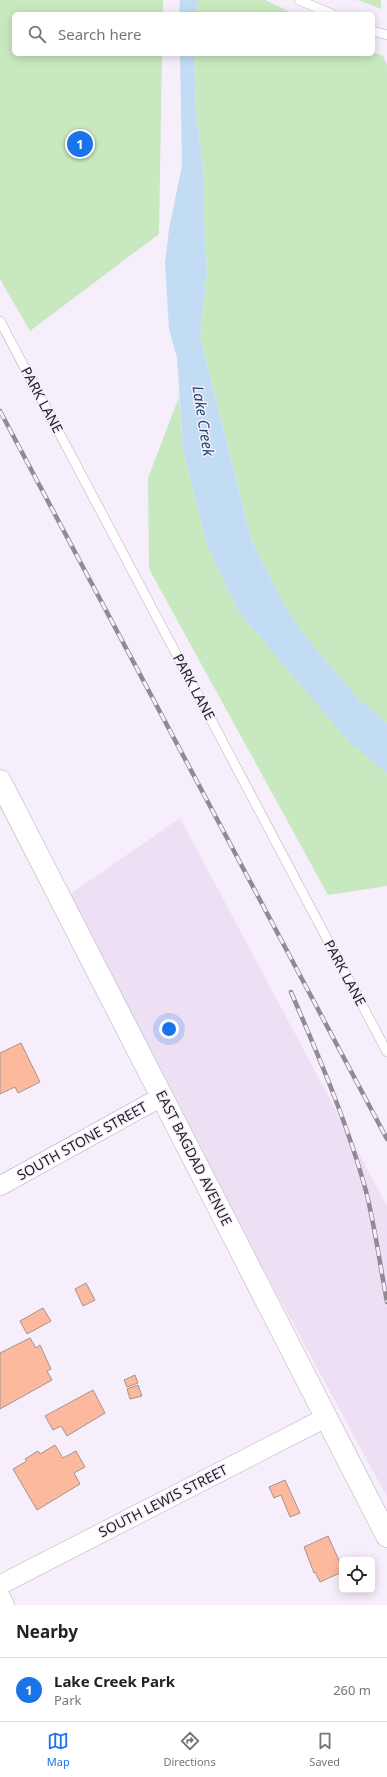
<!DOCTYPE html>
<html lang="en">
<head>
<meta charset="utf-8">
<style>
  :root { --surface:#fff; --page:#f6f6f6; --text:#222; --muted:#767676; --line:#e0e0e0; --accent:#1a73e8 }
  body { margin:0; font-family:"Noto Sans",sans-serif; background:var(--page); color:var(--text) }
  .controls { position:absolute; right:12px; bottom:12px; display:grid; overflow:hidden; border-radius:6px; box-shadow:0 2px 10px #0003 }
  .controls button { width:36px; height:36px; display:grid; place-items:center; padding:0; border:0; border-bottom:1px solid var(--line); background:var(--surface); color:var(--text); font:20px sans-serif }
  .you { position:absolute; left:169px; top:1029px; width:14px; height:14px; margin:-10px; border:3px solid #fff; border-radius:50%; background:#1a73e8; box-shadow:0 0 0 6px #1a73e833 }
  .badge { display:grid; place-items:center; width:26px; height:26px; border-radius:50%; background:var(--accent); color:#fff; font-size:13px; font-weight:700 }
  .pin { position:absolute; translate:-50% -50%; border:2px solid #fff; box-shadow:0 1px 4px #0006 }
  .list { margin:0; padding:0; list-style:none }
  h2 { display:flex; justify-content:space-between; align-items:center; height:52px; margin:0; padding:0 16px; font-size:17px }
  h2 small { font-size:13px; font-weight:400; color:var(--muted) }
  .list li { display:grid; grid-template-columns:26px 1fr auto; gap:12px; align-items:center; box-sizing:border-box; height:64px; padding:0 16px; border-top:1px solid var(--line) }
  .list b { display:block; font-size:15px; white-space:nowrap }
  .list p { margin:0; font-size:13px; white-space:nowrap; color:var(--muted) }
  .list em { font-size:13px; font-style:normal; color:var(--muted) }
  .icon { flex:none; width:22px; height:22px; fill:none; stroke:currentColor; stroke-width:2; stroke-linecap:round; stroke-linejoin:round }
  .map { position:relative; flex:none; width:387px; height:1605px; overflow:hidden }
  .search { position:absolute; background:var(--surface); box-shadow:0 2px 10px #0003; left:12px; right:12px; top:12px; height:44px; display:flex; align-items:center; gap:10px; box-sizing:border-box; padding:0 14px; border-radius:6px; color:var(--muted); font-size:15px }
  .sheet { height:116px; background:var(--surface) }
  nav { display:flex; justify-content:space-around; align-items:center; box-sizing:border-box; height:56px; border-top:1px solid var(--line); background:var(--surface); font-size:11px; color:var(--muted) }
  nav a { display:grid; justify-items:center; gap:2px }
  nav .on { color:var(--accent) }
  .map>svg:first-child { display:block }
</style>
</head>
<body>
<div class="map">
<svg width="387" height="1605" viewBox="0 0 387 1605">
  <rect width="100%" height="100%" fill="#f7eefc"/>
  <!-- built -->
  <path fill="#ede0f4" d="M180,818L387,1206V1497L63,899Z"/>
  <!-- green -->
  <g fill="#c8e9bf">
    <path d="M0,0H163V14H14V54H162L159,234L30,331L0,279Z"/>
    <path d="M197,0H265L294,14H196Z"/>
    <path d="M358,0H381V9Z"/>
    <path d="M373,52L383,56L387,65V723L359,700L307,638L287,610L252,542L200,337L207,271L204,220V176L196,112L194,54H373Z"/>
    <path d="M179,397L183,450L207,545L238,611L350,742L387,773V886L328,895L149,569L148,478Z"/>
  </g>
  <!-- water -->
  <g fill="#c1dcf3">
    <path d="M180,0H197L196,14H179Z"/>
    <path d="M180,54H194L196,112L204,176V220L207,271L200,337L252,542L287,610L307,638L359,700L387,723V773L350,743L238,611L207,545L183,450L177,358L169,329L165,263L169,229L182,166Z"/>
  </g>
  <!-- building -->
  <g fill="#fcb99d" stroke="#a4948e">
    <path d="M21,1043L40,1082L18,1093L15,1087L0,1094V1053Z"/>
    <path d="M86,1283L95,1300L83,1306L75,1289Z"/>
    <path d="M43,1308L51,1321L27,1334L20,1321Z"/>
    <path d="M30,1338L36,1348L40,1345L51,1369L47,1371L52,1380L0,1409V1353Z"/>
    <path d="M135,1375L138,1383L127,1387L124,1380Z"/>
    <path d="M138,1385L142,1396L130,1399L127,1389Z"/>
    <path d="M93,1390L105,1413L67,1436L61,1426L53,1430L45,1416Z"/>
    <path d="M55,1445L63,1458L76,1451L85,1467L74,1473L80,1484L37,1510L13,1469L27,1461L25,1459L38,1451L40,1454Z"/>
    <path d="M285,1480L300,1513L290,1517L281,1495L274,1498L269,1487Z"/>
    <path d="M328,1536L342,1567V1572L320,1582L315,1572L314,1573L304,1547Z"/>
  </g>
  <g fill="none" stroke-linecap="round" stroke-linejoin="round">
    <defs>
      <g id="service">
        <path d="M299,0L332,14"/>
        <path d="M373,31L387,35"/>
        <path d="M0,321L387,1052"/>
      </g>
      <g id="minor">
        <path d="M0,1186L163,1096"/>
        <path d="M0,1585L327,1417"/>
      </g>
      <g id="tertiary">
        <path d="M0,781L387,1536"/>
        <path d="M0,1599L3,1605"/>
      </g>
    </defs>
    <!-- service casing -->
    <use href="#service" stroke="#b6aebb" stroke-width="10"/>
    <!-- minor casing -->
    <use href="#minor" stroke="#b6aebb" stroke-width="20"/>
    <!-- tertiary casing -->
    <use href="#tertiary" stroke="#b6aebb" stroke-width="23"/>
    <!-- service -->
    <use href="#service" stroke="#fff" stroke-width="9"/>
    <!-- minor -->
    <use href="#minor" stroke="#fff" stroke-width="19"/>
    <!-- tertiary -->
    <use href="#tertiary" stroke="#fff" stroke-width="22"/>
    <defs>
      <g id="rail">
        <path d="M0,411L387,1139"/>
        <path d="M291,992C319,1057 347,1122 366,1191C375,1227 380,1265 387,1302"/>
      </g>
    </defs>
    <!-- rail casing -->
    <use href="#rail" stroke="#908a94" stroke-width="4.5"/>
    <!-- rail -->
    <use href="#rail" stroke="#f7eefc" stroke-width="3" stroke-dasharray="9" stroke-linecap="butt"/>
  </g>
  <g text-anchor="middle" stroke-width="3" stroke-linejoin="round" paint-order="stroke">
    <!-- street labels -->
    <g font-size="14" fill="#201d22" stroke="#f7eefc">
      <text transform="translate(42 400) rotate(62)" y="5">PARK LANE</text>
      <text transform="translate(194 687) rotate(62)" y="5">PARK LANE</text>
      <text transform="translate(345 973) rotate(62)" y="5">PARK LANE</text>
      <text transform="translate(82 1141) rotate(-29)" y="5">SOUTH STONE STREET</text>
      <text transform="translate(194 1158) rotate(63)" y="5">EAST BAGDAD AVENUE</text>
      <text transform="translate(163 1501) rotate(-27)" y="5">SOUTH LEWIS STREET</text>
    </g>
    <!-- water labels -->
    <g font-size="15" font-style="italic" fill="#174b70" stroke="#f7eefc">
      <text transform="translate(203 421) rotate(81)" y="5">Lake Creek</text>
    </g>
  </g>
</svg>
<div class="controls">
<button><svg class="icon" aria-label="locate" viewBox="0 0 24 24"><circle cx="12" cy="12" r="6"/><path d="M12 2v4M12 18v4M2 12h4M18 12h4"/></svg></button>
</div>
<div class="you"></div>
<div class="pin badge" style="left:80px;top:144px">1</div>
<div class="search"><svg class="icon" aria-label="search" viewBox="0 0 24 24"><circle cx="10" cy="10" r="6"/><path d="M15 15l6 6"/></svg>Search here</div>
</div>
<section class="sheet">
<h2>Nearby<small></small></h2>
<ul class="list">
<li><span class="badge">1</span><div><b>Lake Creek Park</b><p>Park</p></div><em>260 m</em></li>
</ul>
</section>
<nav>
<a class="on"><svg class="icon" aria-label="map" viewBox="0 0 24 24"><path d="M3 6l6-2 6 2 6-2v14l-6 2-6-2-6 2zM9 4v14M15 6v14"/></svg>Map</a>
<a><svg class="icon" aria-label="directions" viewBox="0 0 24 24"><path d="M12 3l9 9-9 9-9-9zM9 14v-3h6M13 9l2 2-2 2"/></svg>Directions</a>
<a><svg class="icon" aria-label="saved" viewBox="0 0 24 24"><path d="M7 4h10v16l-5-4-5 4z"/></svg>Saved</a>
</nav>
</body>
</html>
